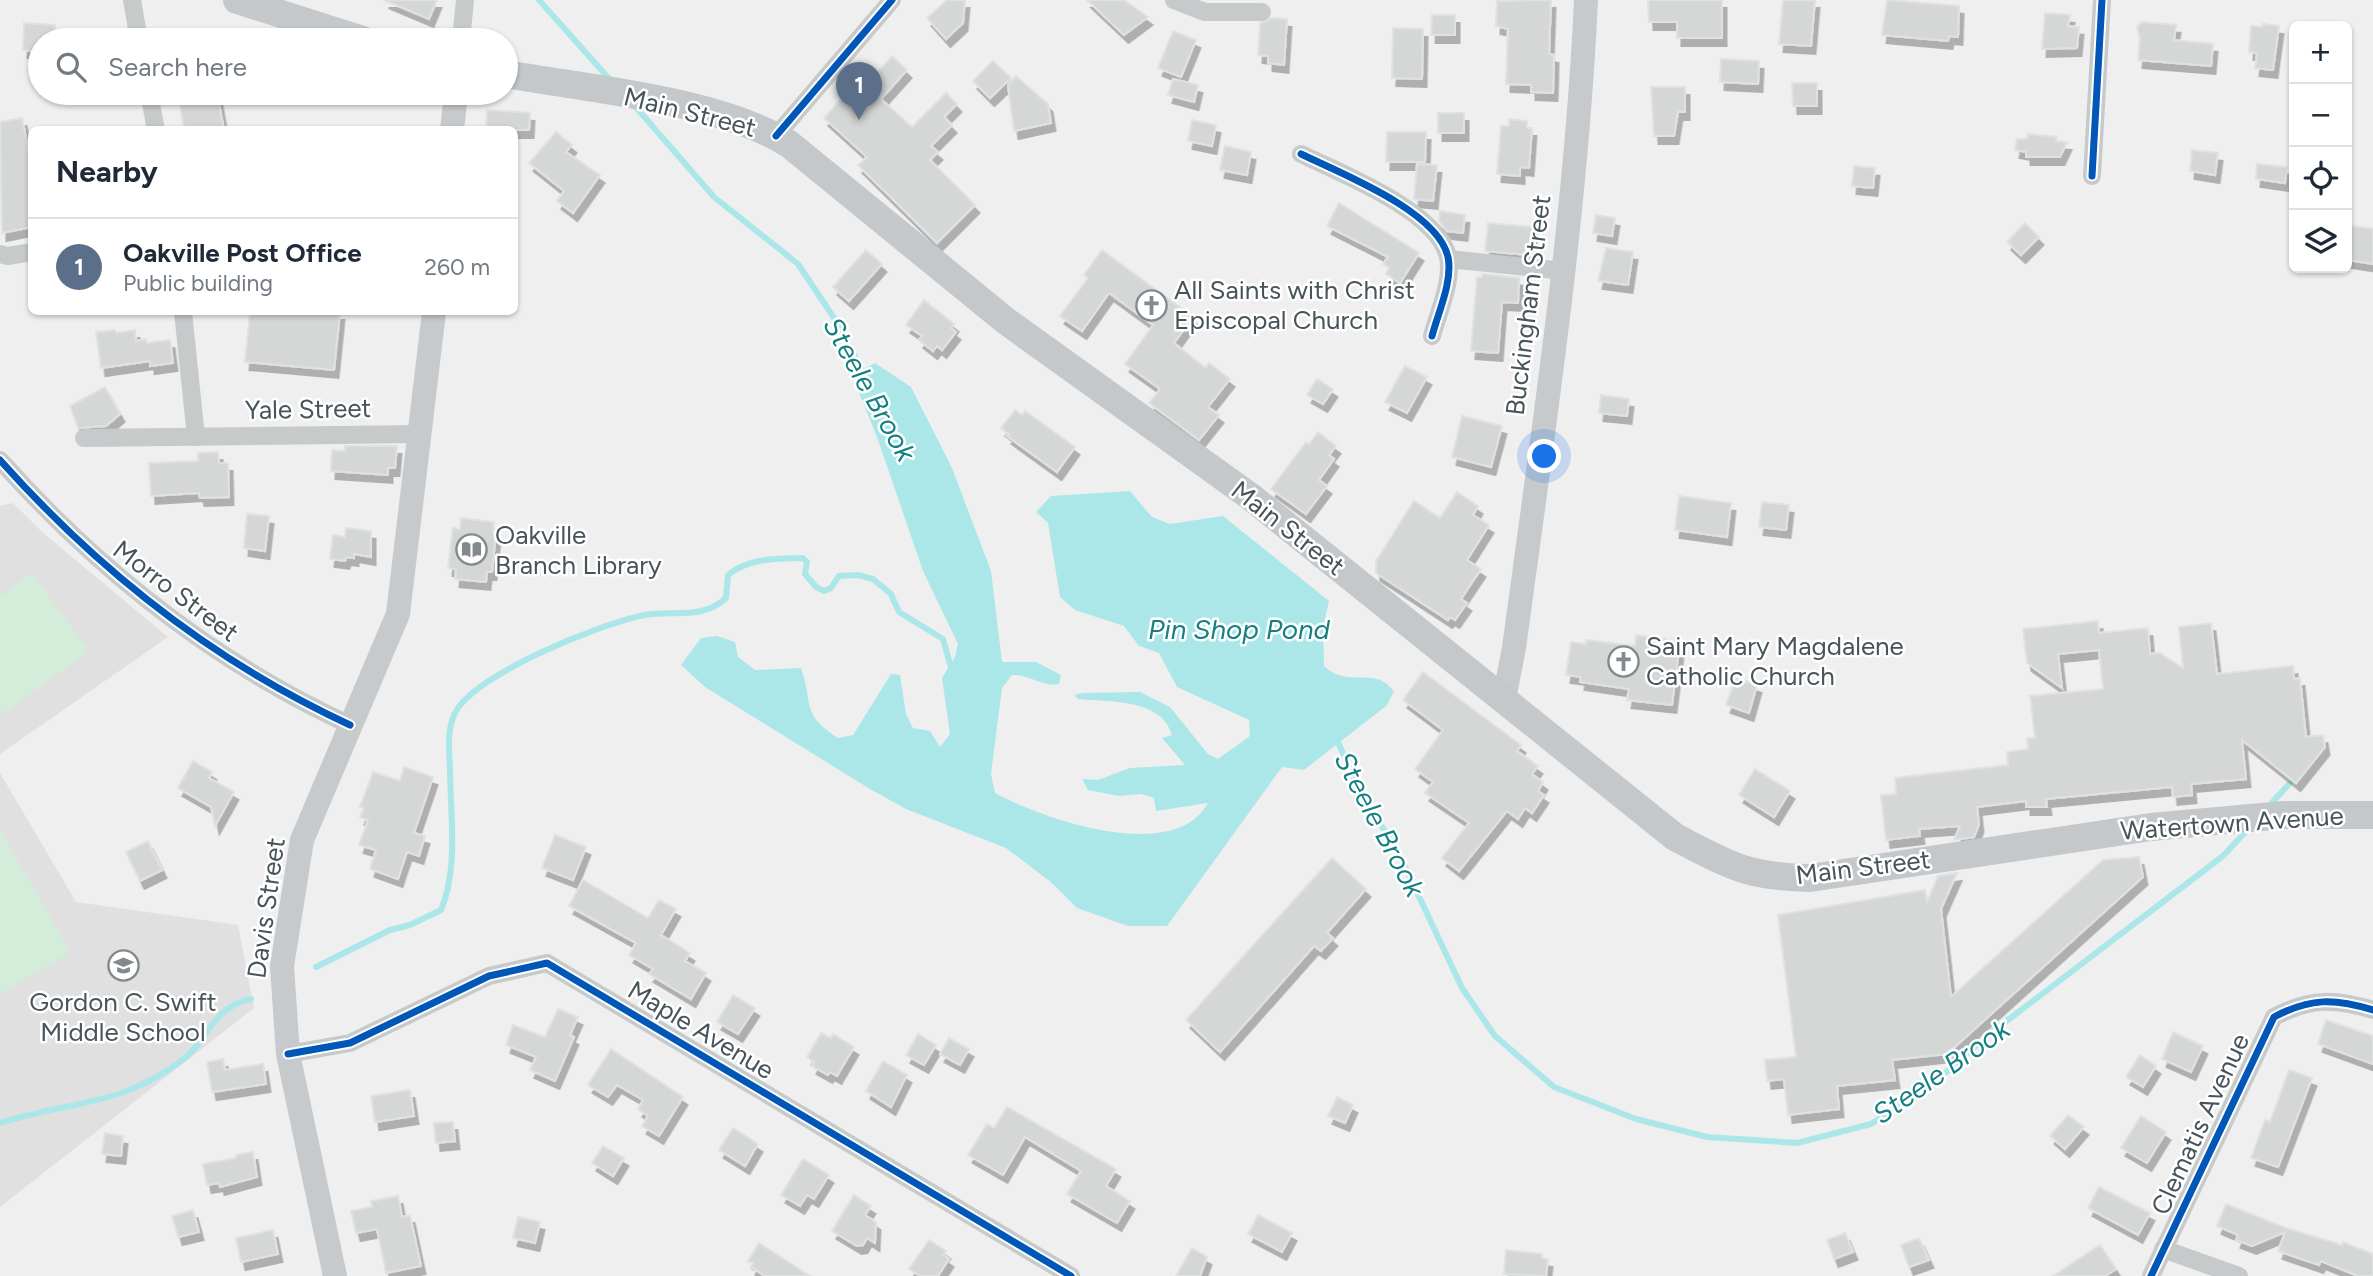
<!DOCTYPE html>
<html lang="en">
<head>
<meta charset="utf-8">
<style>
  :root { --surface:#fff; --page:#f6f6f7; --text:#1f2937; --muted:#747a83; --line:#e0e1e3; --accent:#828a8e }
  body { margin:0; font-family:Figtree,sans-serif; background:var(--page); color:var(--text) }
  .controls { position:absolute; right:21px; top:21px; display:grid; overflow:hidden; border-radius:10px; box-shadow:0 2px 5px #0004 }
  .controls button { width:63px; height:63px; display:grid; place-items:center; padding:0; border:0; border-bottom:2px solid var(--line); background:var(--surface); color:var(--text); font:35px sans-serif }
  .you { position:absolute; left:1545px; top:457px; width:24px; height:24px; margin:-18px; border:5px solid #fff; border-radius:50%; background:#1a73e8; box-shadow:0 0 0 10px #1a73e833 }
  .badge { display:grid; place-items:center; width:46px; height:46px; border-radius:50%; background:var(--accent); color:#fff; font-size:23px; font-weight:700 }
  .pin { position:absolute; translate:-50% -58px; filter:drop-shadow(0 2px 4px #0008) }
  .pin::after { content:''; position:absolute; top:37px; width:24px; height:21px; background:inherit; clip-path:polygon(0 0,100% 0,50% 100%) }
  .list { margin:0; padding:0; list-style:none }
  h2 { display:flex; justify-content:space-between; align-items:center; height:91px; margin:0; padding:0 28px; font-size:30px }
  h2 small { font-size:23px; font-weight:400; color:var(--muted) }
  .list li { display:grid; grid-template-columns:46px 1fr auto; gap:21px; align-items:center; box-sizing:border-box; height:98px; padding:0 28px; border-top:2px solid var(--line) }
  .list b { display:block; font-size:26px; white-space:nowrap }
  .list p { margin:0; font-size:23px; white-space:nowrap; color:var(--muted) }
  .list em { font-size:23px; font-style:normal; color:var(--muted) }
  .icon { flex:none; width:38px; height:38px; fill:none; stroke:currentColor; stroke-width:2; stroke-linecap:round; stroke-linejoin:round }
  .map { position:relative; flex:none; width:2373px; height:1276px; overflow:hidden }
  .search { position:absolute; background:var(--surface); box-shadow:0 2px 5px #0004; left:28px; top:28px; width:490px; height:77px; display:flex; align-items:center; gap:18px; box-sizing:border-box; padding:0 24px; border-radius:38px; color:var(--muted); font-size:26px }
  .panel { position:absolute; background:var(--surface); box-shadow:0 2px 5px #0004; left:28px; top:126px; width:490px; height:189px; border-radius:10px }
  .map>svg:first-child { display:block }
</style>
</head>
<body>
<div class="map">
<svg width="2373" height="1276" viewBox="0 0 2373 1276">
  <defs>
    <filter id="shadow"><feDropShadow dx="4.5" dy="8" stdDeviation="0" flood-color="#0004"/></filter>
  </defs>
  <rect width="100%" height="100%" fill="#efefef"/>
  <!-- education -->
  <g fill="#e1e0e0">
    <path d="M13,503L42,532L168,637L0,754V506Z"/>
    <path d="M0,773L76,902L238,925L254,1008L0,1207Z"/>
  </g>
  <!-- green -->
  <g fill="#d4edda">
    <path d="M32,573L89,651L1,715L0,596Z"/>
    <path d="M0,829L70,952L0,994Z"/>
  </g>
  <!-- water -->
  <path fill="#abe7e8" d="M875,363L911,387L952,468L991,571L1002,662H1036L1061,675L1059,684C1044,688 1029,674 1012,675L1002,688L991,774L995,793C1043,819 1174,865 1208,803L1156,811L1154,798L1141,794L1119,796L1088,790L1082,779L1098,780L1130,768L1185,765L1162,738L1172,735C1162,698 1107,702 1078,699L1074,695L1083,693L1140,692L1170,707L1208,754L1218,759L1250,736L1249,720L1177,687L1159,653L1139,646L1124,626L1075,610L1060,597L1048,523L1036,512L1051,496L1130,491L1152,517L1170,524L1223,516L1329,601L1323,627L1324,666C1350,690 1375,664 1394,692L1386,706L1304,770L1282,767L1167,926H1128L1077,908L1052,883L1006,848L906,809L870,789L705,687L681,665L701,638L717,636L735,642L738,657L755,670L801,668C814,705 800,713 838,738L853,735L891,674L900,675L906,714L913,728L930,731L940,747L950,734L942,678L955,657L958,644L923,571L877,437L852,375Z"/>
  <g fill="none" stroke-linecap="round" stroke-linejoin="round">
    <!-- stream -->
    <g stroke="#abe7e8" stroke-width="6">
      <path d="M539,0L612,82"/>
      <path d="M634,105L714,197L798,264L836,321L865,376"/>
      <path d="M1333,740L1338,742L1356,784L1400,856L1462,988L1495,1036L1554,1087L1636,1119L1707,1137L1797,1143L1871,1124L1935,1082L1987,1036L2223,856L2250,827"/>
      <path d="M2267,808L2289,784"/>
      <path d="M316,967L390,930L410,925L441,910C459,867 450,814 450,768C449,751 447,731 454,715C471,675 602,623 645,615C673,610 703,620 726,598L728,575C750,557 777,559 803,558L807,562L805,574L816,587L824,591L831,588L839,576L858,575L873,579L891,594L899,612L943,639L952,671"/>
      <path d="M0,1123C68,1101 120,1107 181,1061C211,1039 210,1008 251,999"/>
    </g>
  </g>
  <!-- building -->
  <g fill="#d5d7d7" stroke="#e0e1e2" stroke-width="2" filter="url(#shadow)">
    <path d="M384,0H437L429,19Z"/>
    <path d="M947,0H965L963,23L946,39L927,18Z"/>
    <path d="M1087,0H1124L1148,17L1124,35Z"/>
    <path d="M1551,0L1549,54L1554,55L1553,93L1531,92V85L1506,84L1508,29L1496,26L1497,1Z"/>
    <path d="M1648,0H1722V38H1677V22H1649Z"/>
    <path d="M1783,0H1815L1811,46L1779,44Z"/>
    <path d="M1887,0L1959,6L1958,37L1949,36L1948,41L1882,35Z"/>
    <path d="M2045,13L2070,15L2068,26L2079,27L2077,48L2042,49Z"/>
    <path d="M1432,15H1455V35H1431Z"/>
    <path d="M1271,18L1287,19L1284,65L1268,63V56L1258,55L1260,23Z"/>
    <path d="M2142,22L2176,25L2174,40L2213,44L2211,66L2138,60L2140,39L2137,27Z"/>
    <path d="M24,23L55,25L54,40H40V51L23,50Z"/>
    <path d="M2263,24L2279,26L2273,70L2255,68L2257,53L2249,52L2251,26L2263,27Z"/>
    <path d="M1393,28L1423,29L1422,79L1392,78Z"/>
    <path d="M1173,31L1196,40L1181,77L1158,68Z"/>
    <path d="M892,56L907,70L881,99L912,127L946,93L957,104L944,117L952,125L931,146L938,152L930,160L975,205L937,243L858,165L867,157L824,118L860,78L867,84Z"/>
    <path d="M1721,59L1759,61L1758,84L1720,82Z"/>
    <path d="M993,61L1011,78L990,98L973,81Z"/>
    <path d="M1016,76L1048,104L1051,123L1014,131L1008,85Z"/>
    <path d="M1173,79L1198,85L1194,102L1168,95Z"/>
    <path d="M1792,83H1817V106H1793Z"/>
    <path d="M1651,87H1685V112H1678L1674,136H1654Z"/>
    <path d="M178,93H217L224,130H184Z"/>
    <path d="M487,110L530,113L529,130H486Z"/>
    <rect x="1438" y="113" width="26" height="20"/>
    <path d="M22,118L32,168V227L2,233L0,122Z"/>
    <path d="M1509,119L1527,121V128H1532L1529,168L1520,167V176L1497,174L1501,126H1509Z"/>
    <path d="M1192,120L1216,125L1212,146L1188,141Z"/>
    <path d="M556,132L572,145L566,152L600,175L573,213L557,201L564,191L529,163Z"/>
    <path d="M1387,132H1426L1425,162H1386Z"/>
    <path d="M2028,134L2057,137L2056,141L2067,142L2060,157H2026V152L2015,150L2017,139H2027Z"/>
    <path d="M1225,146L1251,152L1247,175L1220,170Z"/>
    <path d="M2192,150L2218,153L2215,175L2190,171Z"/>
    <path d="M1417,164L1437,165L1433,201L1414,199Z"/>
    <path d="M2257,164L2287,167L2285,183L2256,179Z"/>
    <path d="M1854,166L1875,168L1873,188L1852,186Z"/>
    <path d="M1339,203L1419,253L1400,283L1386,274L1389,268L1383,264L1388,257L1327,226Z"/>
    <path d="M1440,211L1465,215L1463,233L1447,231L1439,221Z"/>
    <path d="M1596,215L1615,218L1612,236L1593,233Z"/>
    <path d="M1488,223L1533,227L1530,255L1485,251Z"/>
    <path d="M2025,223L2039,237L2021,255L2007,242Z"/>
    <path d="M2347,225L2373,229V264L2347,260Z"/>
    <path d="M1606,248L1633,252L1628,285L1598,281Z"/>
    <path d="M866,250L882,264L849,301L833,287Z"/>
    <path d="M1102,250L1193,317L1174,343L1206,368L1209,363L1230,379L1208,407L1219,415L1199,440L1149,403L1160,389L1125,364L1153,325L1109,293L1082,331L1060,316L1088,278L1084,275Z"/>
    <path d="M1483,274L1519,278L1518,303L1502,302L1498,353L1471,351L1477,277H1482Z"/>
    <path d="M924,300L954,324L951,328L956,332L942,350L937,346L933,351L919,340L922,336L906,325Z"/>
    <path d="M250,312H340L334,370L245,362Z"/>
    <path d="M115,330L116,333L135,330L136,341L146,339L147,343L170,340L173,363L150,366V361L101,368L96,332Z"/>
    <path d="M1405,366L1427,377L1407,413L1385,402Z"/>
    <path d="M1317,379L1333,389L1323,404L1307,395Z"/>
    <path d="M105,387L120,414L106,426L78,428L70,406Z"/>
    <path d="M1601,395L1629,399L1627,416L1599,413Z"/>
    <path d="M1015,410L1022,415L1025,411L1075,447L1057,472L1007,436L1009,434L1001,428Z"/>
    <path d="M1462,416L1502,426L1491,467L1452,457Z"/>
    <path d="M1318,432L1336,446L1329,455L1334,459L1319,480L1327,486L1306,514L1271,489L1306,442L1309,444Z"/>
    <path d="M345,446H397L395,468H388V475L331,471L332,450L345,451Z"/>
    <path d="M218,452L219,463H228L229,497L200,498L199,493L151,496L149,463L198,461V453Z"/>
    <path d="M1457,492L1478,506L1473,515L1489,525L1467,560L1481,569L1461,599L1467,603L1455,620L1450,617L1448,620L1376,573V561L1414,501L1440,518Z"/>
    <path d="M1679,496L1731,503L1727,537L1675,530Z"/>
    <path d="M1762,502L1789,505L1786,530L1759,527Z"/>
    <path d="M247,514L269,516L265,551L244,548Z"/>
    <path d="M461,518L494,522L493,532L496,533L492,572H487L486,582L455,579L456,569L448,568L453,528L460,529Z"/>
    <path d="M346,528L371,531V557L354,554V558L346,557L345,561L330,559L333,535L345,537Z"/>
    <path d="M2098,621L2099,633L2148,628L2150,654L2160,653L2183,668L2179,627L2211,623L2217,674L2293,666L2294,679L2300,678L2306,737L2323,735L2325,747L2296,783L2242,740L2246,779L2191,784L2192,795L2173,797L2172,787L2046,799L2047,807H2026V801L1977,807L1979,824L1974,837L1954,840L1960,826L1919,829L1920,836L1886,840L1881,795L1896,794L1895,778L2008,765L2007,752L2028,749L2027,738H2035L2030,696L2103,689L2099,650L2058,654L2062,688L2027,663L2023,629Z"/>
    <path d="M1636,635L1680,641L1672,705L1627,700L1629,689L1580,682L1581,677L1566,675L1571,642L1586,644V640L1635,646Z"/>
    <path d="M1423,672L1521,745L1517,751L1538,766L1532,774L1543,782L1538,791L1544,795L1532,813L1525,808L1518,819L1507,811L1459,871L1442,858L1469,823L1425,793L1433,782L1415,769L1443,730L1403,700Z"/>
    <path d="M1736,678L1757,685L1749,713L1726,705Z"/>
    <path d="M193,761L212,772L209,778L234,792L215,826L211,807L178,788Z"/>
    <path d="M404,767L433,777L414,833L425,836L419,856L407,852L398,879L370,869L376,850L359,845L368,820L360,817L364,808L360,807L373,772L400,781Z"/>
    <path d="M1755,769L1790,791L1774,817L1739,795Z"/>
    <path d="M555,835L586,847L573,880L542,868Z"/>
    <path d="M148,841L162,870L140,881L126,852Z"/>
    <path d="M2139,857L2143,877L1947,1054L1892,1060L1895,1080L1837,1086L1839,1109L1788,1115L1784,1079L1767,1081L1765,1060L1796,1057L1778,915L1925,890L1927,902L1938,876L1957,873L1941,909L1951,997L2103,860Z"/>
    <path d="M1332,858L1366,889L1327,933L1333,938L1321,951L1314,946L1220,1052L1186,1020Z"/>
    <path d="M583,880L648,918L659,900L676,909L661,935L690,953L685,961L706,973L691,999L649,974L653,969L629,955L636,943L569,906Z"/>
    <path d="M733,995L755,1008L738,1034L717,1022Z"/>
    <path d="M558,1009L578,1017L570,1035L574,1037L555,1081L530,1070L536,1057L506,1045L513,1025L545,1037Z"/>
    <path d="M2326,1020L2373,1036V1064L2318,1044Z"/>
    <path d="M2173,1032L2203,1046L2191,1072L2162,1059Z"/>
    <path d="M821,1033L831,1038L833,1034L854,1047L837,1076L830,1072L828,1075L812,1066L814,1062L807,1057Z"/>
    <path d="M918,1034L936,1045L924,1065L906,1055Z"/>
    <path d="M949,1038L969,1049L960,1065L940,1054Z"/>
    <path d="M611,1049L683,1097L659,1136L642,1126L648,1116L638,1109L643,1100L617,1085L608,1097L588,1085Z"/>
    <path d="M2140,1055L2156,1066L2143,1087L2126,1077Z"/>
    <path d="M223,1059L225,1070L263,1064L266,1084L212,1092L207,1062Z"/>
    <path d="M883,1061L907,1075L891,1107L866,1091Z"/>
    <path d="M2289,1070L2312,1078L2278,1167L2251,1158L2265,1120L2270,1122Z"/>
    <path d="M410,1090L414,1116L375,1122L371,1096Z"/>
    <path d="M1337,1097L1353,1105L1345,1123L1328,1116Z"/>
    <path d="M1007,1107L1116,1169L1106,1186L1130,1201L1117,1223L1067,1194L1081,1171L1025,1137L1003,1175L968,1155L987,1124L994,1128Z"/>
    <path d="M2068,1115L2084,1127L2065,1149L2050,1136Z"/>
    <path d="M2141,1116L2166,1132L2147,1163L2121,1148Z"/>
    <path d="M453,1122L455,1141L436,1143L434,1123Z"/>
    <path d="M733,1128L758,1144L745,1166L719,1150Z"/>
    <path d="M105,1133L123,1136L121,1156L102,1154Z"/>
    <path d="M603,1146L624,1158L613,1176L592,1163Z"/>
    <path d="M253,1152L257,1177L220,1187L219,1183L207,1185L203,1164L236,1158V1155Z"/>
    <path d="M803,1159L829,1175L814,1199L807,1195L800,1206L781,1195Z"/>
    <path d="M2099,1187L2150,1213L2138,1235L2088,1208Z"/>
    <path d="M854,1195L871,1206L865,1215L876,1222L875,1243L867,1238L863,1245L857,1246L832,1231Z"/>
    <path d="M398,1196L402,1217L410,1215L421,1266L386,1273L377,1229L356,1233L351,1211L372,1207L371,1201Z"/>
    <path d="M2226,1204L2286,1228L2342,1245L2343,1242L2373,1254V1276H2358L2321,1261L2319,1265L2278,1251L2285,1232L2252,1246L2236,1240L2238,1235L2217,1226Z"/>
    <path d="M193,1210L199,1232L178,1237L172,1216Z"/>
    <path d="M1258,1215L1292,1233L1282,1252L1248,1234Z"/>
    <path d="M518,1217L540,1222L535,1243L513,1238Z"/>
    <path d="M273,1230L278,1254L241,1262L236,1238Z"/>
    <path d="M1845,1233L1853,1252L1834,1259L1827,1240Z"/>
    <path d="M1919,1238L1929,1260L1909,1267L1901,1245Z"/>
    <path d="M929,1240L946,1251L943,1255L949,1259L938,1276H920L909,1269Z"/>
    <path d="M759,1243L810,1276H765L751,1267L753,1263L748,1261Z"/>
    <path d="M2100,1245L2116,1269L2105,1276H2053Z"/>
    <path d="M1192,1248L1207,1257L1200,1276H1176Z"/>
    <path d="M1506,1250L1542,1254V1258L1548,1259L1546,1276L1504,1274Z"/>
  </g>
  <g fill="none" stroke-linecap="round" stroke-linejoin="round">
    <!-- minor -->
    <g stroke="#c6cacb" stroke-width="18">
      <path d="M132,0L139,40"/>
      <path d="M1174,0L1205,12H1262"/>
      <path d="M461,40L465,0"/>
      <path d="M149,93L156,130"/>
      <path d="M776,136L892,0"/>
      <path d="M1301,154C1340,173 1438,211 1448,257C1453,281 1438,313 1432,336"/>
      <path d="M2092,176L2102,0"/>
      <path d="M0,254L8,256L32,252"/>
      <path d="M1449,259L1564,271"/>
      <path d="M183,312L196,437"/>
      <path d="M84,438L422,434"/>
      <path d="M0,460C98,570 216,663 350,725"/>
      <path d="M288,1054L350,1043L489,976L547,963L1071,1276"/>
      <path d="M2163,1249L2239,1276"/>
      <path d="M2151,1276L2274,1017C2310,998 2334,998 2373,1010"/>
    </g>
    <!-- secondary -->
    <g stroke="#c7cacc" stroke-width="24">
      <path d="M452,130L456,93"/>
      <path d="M1504,699L1514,648C1543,432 1576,217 1586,0"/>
      <path d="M335,1276L288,1054L282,966L302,840L398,614L434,312"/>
    </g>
    <!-- primary -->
    <g stroke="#c4c8ca" stroke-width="28">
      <path d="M237,0L363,40"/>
      <path d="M506,74C589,89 718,100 789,144L1006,321L1251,497L1675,837C1729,865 1747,877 1810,878L2151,827L2284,815H2373"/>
    </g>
    <defs>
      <g id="cycleway">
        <path d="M776,136L892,0"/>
        <path d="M1301,154C1340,173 1438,211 1448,257C1453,281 1438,313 1432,336"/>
        <path d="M2092,176L2102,0"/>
        <path d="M0,460C98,570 216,663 350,725"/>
        <path d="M288,1054L350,1043L489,976L547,963L1071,1276"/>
        <path d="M2151,1276L2274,1017C2310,998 2334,998 2373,1010"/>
      </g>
    </defs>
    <!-- cycleway casing -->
    <use href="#cycleway" stroke="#fff" stroke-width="11"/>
    <!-- cycleway -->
    <use href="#cycleway" stroke="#0057b8" stroke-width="7"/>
  </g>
  <!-- icons -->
  <defs>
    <symbol id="church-ring" viewBox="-11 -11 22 22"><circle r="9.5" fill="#fff" stroke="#828a8e" stroke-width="1.5"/><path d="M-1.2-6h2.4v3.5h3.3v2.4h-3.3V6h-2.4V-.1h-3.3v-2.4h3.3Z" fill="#828a8e"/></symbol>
    <symbol id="library-ring" viewBox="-11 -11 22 22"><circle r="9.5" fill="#fff" stroke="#828a8e" stroke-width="1.5"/><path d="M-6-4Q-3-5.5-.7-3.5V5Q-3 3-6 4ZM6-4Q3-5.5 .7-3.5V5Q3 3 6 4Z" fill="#828a8e"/></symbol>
    <symbol id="school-ring" viewBox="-11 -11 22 22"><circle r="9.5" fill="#fff" stroke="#828a8e" stroke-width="1.5"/><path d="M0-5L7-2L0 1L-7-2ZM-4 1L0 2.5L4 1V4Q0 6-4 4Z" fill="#828a8e"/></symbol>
  </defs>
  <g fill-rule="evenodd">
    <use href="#church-ring" x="1134" y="288" width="35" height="35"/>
    <use href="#library-ring" x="454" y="532" width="35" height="35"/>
    <use href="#church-ring" x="1606" y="644" width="35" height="35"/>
    <use href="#school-ring" x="106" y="948" width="35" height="35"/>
  </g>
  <g text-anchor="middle" stroke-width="5" stroke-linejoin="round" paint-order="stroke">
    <!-- street labels -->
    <g font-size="26" fill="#47545a" stroke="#fff">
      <text transform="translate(690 112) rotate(14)" y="9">Main Street</text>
      <text transform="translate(1528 305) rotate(-83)" y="9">Buckingham Street</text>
      <text transform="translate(308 409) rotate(-1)" y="9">Yale Street</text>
      <text transform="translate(1288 528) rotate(38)" y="9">Main Street</text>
      <text transform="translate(176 591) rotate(37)" y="9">Morro Street</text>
      <text transform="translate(2232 823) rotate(-4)" y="9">Watertown Avenue</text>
      <text transform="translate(1863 867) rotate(-7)" y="9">Main Street</text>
      <text transform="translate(266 908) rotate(-82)" y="9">Davis Street</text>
      <text transform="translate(701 1030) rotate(31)" y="9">Maple Avenue</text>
      <text transform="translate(2200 1124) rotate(-65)" y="9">Clematis Avenue</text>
    </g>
    <!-- poi labels -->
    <g font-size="26" fill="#47545a" stroke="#fff" text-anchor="start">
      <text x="1174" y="299">All Saints with Christ<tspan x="1174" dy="30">Episcopal Church</tspan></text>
      <text x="495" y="544">Oakville<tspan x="495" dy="30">Branch Library</tspan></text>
      <text x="1646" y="655">Saint Mary Magdalene<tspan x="1646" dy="30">Catholic Church</tspan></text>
      <text x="123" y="1011" text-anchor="middle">Gordon C. Swift<tspan x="123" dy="30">Middle School</tspan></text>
    </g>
    <!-- water labels -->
    <g font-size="28" font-style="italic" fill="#157f82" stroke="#fff">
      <text transform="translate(870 389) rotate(61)" y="10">Steele Brook</text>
      <text x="1239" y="639">Pin Shop Pond</text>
      <text transform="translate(1380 824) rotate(62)" y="10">Steele Brook</text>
      <text transform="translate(1941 1071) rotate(-35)" y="10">Steele Brook</text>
    </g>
  </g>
</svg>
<div class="controls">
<button>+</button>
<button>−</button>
<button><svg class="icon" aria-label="locate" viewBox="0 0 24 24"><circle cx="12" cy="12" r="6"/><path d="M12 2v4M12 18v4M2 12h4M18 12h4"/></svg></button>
<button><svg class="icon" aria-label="layers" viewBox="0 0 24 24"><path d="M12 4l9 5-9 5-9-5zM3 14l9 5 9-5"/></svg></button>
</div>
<div class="you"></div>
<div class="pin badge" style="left:859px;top:120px;background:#5c6f8a">1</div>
<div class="search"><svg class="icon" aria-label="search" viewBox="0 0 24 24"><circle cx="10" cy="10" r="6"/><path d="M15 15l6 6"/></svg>Search here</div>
<section class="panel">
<h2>Nearby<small></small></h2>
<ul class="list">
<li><span class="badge" style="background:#5c6f8a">1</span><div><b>Oakville Post Office</b><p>Public building</p></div><em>260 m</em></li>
</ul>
</section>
</div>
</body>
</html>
